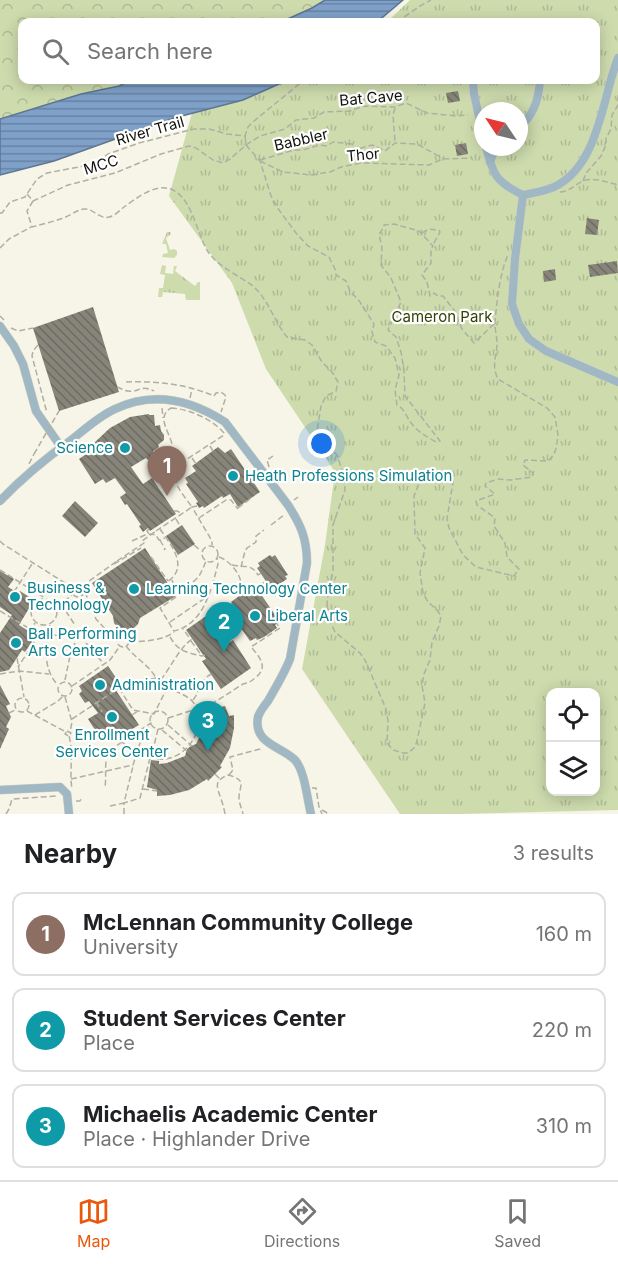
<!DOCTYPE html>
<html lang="en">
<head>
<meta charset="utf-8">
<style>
  :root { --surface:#fff; --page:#f6f6f6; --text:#202124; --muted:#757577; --line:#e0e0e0; --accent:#ea580c }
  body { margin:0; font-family:Inter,sans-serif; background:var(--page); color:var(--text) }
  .controls { position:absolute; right:18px; bottom:18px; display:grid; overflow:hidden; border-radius:12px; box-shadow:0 3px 15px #0003 }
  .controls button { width:54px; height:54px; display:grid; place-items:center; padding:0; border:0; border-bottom:2px solid var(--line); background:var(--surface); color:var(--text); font:30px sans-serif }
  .compass { position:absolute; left:474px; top:102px; width:54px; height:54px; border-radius:50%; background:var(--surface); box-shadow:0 3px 15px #0003; rotate:305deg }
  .you { position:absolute; left:322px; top:444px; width:21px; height:21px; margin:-15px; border:4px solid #fff; border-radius:50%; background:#1a73e8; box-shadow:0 0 0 9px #1a73e833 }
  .badge { display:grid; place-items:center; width:39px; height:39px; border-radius:50%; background:var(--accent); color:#fff; font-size:20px; font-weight:700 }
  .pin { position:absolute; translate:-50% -50px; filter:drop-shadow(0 2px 3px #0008) }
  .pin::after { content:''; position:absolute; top:32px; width:21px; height:18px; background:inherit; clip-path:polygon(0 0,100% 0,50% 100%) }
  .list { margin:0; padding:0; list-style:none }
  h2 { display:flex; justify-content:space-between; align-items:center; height:78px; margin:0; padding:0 24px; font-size:26px }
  h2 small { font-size:20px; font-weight:400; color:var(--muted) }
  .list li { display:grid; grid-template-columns:39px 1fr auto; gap:18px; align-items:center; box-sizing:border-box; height:84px; margin:0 12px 12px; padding:0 12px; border:2px solid var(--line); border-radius:12px }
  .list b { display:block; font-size:22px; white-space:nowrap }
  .list p { margin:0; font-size:20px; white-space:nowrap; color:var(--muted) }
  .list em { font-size:20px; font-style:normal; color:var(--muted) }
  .icon { flex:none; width:33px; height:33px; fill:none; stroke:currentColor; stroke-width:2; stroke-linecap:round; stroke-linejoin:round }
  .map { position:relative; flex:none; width:618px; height:814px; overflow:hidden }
  .search { position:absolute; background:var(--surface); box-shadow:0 3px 15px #0003; left:18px; right:18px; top:18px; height:66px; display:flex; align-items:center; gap:15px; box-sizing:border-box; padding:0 21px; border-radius:12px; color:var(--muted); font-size:22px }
  .sheet { height:366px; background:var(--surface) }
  nav { display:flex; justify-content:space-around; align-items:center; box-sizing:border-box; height:84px; border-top:2px solid var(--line); background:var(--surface); font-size:16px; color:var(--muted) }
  nav a { display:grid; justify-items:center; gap:3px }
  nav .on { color:var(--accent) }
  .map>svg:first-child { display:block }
</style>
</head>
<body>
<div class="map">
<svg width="618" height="814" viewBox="0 0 618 814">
  <defs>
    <pattern id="grass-tufts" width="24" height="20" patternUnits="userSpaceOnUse" patternTransform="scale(1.5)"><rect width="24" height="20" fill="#cddbad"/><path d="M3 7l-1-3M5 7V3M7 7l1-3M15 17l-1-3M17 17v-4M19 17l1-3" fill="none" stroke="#afbb94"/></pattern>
    <pattern id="forest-crowns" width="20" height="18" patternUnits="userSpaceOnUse" patternTransform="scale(1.5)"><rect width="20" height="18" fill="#cddbad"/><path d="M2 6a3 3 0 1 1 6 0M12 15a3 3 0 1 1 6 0" fill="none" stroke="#afbb94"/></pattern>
    <pattern id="water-rules" width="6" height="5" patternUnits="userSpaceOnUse" patternTransform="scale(1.5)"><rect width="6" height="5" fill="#7fa1c9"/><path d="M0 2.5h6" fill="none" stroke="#6782a2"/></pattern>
    <pattern id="building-back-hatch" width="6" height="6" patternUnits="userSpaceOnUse" patternTransform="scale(1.5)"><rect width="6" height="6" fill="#878579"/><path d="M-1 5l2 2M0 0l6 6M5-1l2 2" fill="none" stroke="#6d6b62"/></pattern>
  </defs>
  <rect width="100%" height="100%" fill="#f7f5e7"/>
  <!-- grass -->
  <g fill="url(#grass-tufts)" fill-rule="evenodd">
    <path d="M410,0H618V810L461,814H400L302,669L325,545L335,472L266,369L232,283L169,196L192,113L275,80H596V22H387ZM483,111H519V147H483ZM550,692H596V792H550Z"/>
    <path d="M167,232H170L171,234L166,238L170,250L174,249L177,251V255L174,258L162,257L163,254L168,253L166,244H162Z"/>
    <path d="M162,265L166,266L165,273L173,274L174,266H177L175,271L195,286L198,282H200V300H186L185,294L163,292L162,297H158L159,288H163L165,275L160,274Z"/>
  </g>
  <!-- forest -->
  <path fill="url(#forest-crowns)" d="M0,0H325L312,8L281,22H22V80H131L119,86L81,94L0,119Z"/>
  <!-- water -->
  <g fill="url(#water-rules)" stroke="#5e7691" stroke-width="1.5">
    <path d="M325,0H403L377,22H281L312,8Z"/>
    <path d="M131,80H288L243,100L174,118L54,161L0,175V119L81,94L119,86Z"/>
  </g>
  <!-- building -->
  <g fill="url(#building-back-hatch)">
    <path d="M458,91L460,101L448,103L446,93Z"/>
    <path d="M466,143L468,154L457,156L455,145Z"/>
    <path d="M587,218L599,220L597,235L585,234Z"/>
    <path d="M617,261L618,273L590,277L588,265Z"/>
    <path d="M555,269L556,280L544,282L543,271Z"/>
    <path d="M93,307L119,392L59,411L33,328Z"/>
    <path d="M149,414V415H154L155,426L160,425L161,431L164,435V440L158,445L159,447L153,451V457L148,460L146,458L131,467L143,484L152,478L176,514L150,531L148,528L143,532L139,526L141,525L127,504L125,505L120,497L126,493L115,478L106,483L103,479L95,484L79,459L92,450L95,442L110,428L130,417Z"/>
    <path d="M218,447L225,453L231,449L260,492L238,507L230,494L223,498L222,496L204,508L203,506L199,508L196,503L198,502L186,484L188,483L185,478L196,471L192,466Z"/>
    <path d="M75,501L98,523L85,537L62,516Z"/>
    <path d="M182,525L195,544L178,555L166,536Z"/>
    <path d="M145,548L176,596L140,618L138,624L133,629L124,631L118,628L114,623L113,616L92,583Z"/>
    <path d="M270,555L272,557L275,555L288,575L285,576L287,579L275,587L273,585L270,587L257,568L260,566L258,563Z"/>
    <path d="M0,571L14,579L8,587L18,593L20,591L34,600L19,625L36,636L25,652L22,650L9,670L0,672V633L12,615L0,607Z"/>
    <path d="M250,588L253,594L258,590L280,622L275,625L277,628L264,637L257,640L256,638L250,641L229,611L234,607L231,602Z"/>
    <path d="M209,614L229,643L233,640L251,668L221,689L202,661L206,659L186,630Z"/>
    <path d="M108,666L121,685L115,689L139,725L122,735L124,739L118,742L113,735L102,741L88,719L98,713L89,701L85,703L79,694L82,691L79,686Z"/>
    <path d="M0,685L10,704L6,706L11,717L6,727L9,729L0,749Z"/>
    <path d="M225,706L229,716L234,715V728L230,748L220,766L222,767L208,781L207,779L189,790L170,795L157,796V790L147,787L151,760L159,761V764L167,763L185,756L187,749L191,746L196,744L201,734L204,718H201L199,711Z"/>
  </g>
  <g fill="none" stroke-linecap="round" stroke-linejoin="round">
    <defs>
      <g id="minor">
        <path d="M473,80L474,94L483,135"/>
        <path d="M519,127C534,116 539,97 540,80"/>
        <path d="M486,147C493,175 496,182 523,195"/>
        <path d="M490,162L496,147"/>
        <path d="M523,195L515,259L512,304L519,324L529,339L546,351L618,382"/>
        <path d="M523,195C533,193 545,191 554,187C599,166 602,98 618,58"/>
        <path d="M0,326L14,346L23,364L36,411L61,447"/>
        <path d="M0,501C21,479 45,459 70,441C84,430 99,416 115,409C153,391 191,400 225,422L288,505C301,525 307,539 307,563L290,659C284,674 276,687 268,701C264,706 260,711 258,717C253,744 281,746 295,760C305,771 307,799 311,814"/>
        <path d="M0,790L60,787L67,794L69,814"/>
      </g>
    </defs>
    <!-- minor casing -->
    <use href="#minor" stroke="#d2d1c4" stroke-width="9"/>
    <!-- path -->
    <g stroke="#b0afa4" stroke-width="1.5" stroke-dasharray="6 3" stroke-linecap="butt">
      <path d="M397,22L420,6L431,0"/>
      <path d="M395,108L393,115L395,142"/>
      <path d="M245,136L246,145L260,161L271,196L279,210L296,233L308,246L329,257L335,269L336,275L346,281L350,291L360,302L374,324L372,332L375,342L386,346L395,358L399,375L395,390L397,405C405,409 406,417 412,424C418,432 427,437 436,442L440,441L405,396L404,370L401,352L396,337L388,330L401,302L391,278L381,265L382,248L379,234L384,227V225L394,224L419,231L433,246L431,249V263L422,275L427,282L430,296L434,293L438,296H443L454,310L462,329L474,343L495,323"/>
      <path d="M260,160L294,150H303L320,145L327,146L333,142L352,144L354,150L372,145L385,151L395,143L417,144L442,158"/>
      <path d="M260,161L283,172L311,175L330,172L341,167L361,163L429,165L443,159L471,158"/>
      <path d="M583,181L586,173L601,156L606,145V138L611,129L612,115L618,105V95"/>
      <path d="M560,192C569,192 574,185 583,181C594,177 607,182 618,185"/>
      <path d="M27,194L33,201L68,185L115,173L161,154L189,146L196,148L213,160L223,163L230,159L246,145L260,136L285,129L296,120L314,118L324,112L350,111L364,106L395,107L406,103L427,113L456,116L468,115"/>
      <path d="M33,201L27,211L32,227C42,224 53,222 63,218C70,216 76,210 84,209C93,208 100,220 109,217C115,216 120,210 124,207C135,199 152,186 166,188C191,191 196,232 207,250C217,267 239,275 254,287C269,301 274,321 287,337L305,340L312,345L322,362L332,372L338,382L336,391L326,396L321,406L317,431L321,439L337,455L344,476L345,490L333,525V572L328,592L327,604L330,621L335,632L360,653L366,662L386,709L388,721L387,743L393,750L404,753H408L415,747L417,741L425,703L422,685L424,674L430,660L432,642L439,626L441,616L437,610L428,602L423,593L420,573L425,548L415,534L414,496L423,473L441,471L454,476L447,519L449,528L463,555L476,567L514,576L519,569L507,557L505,543L494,526L495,518L477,505L476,501L495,494L485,486L486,483L498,479L510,480L532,477L533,473L523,465L525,460L548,461L553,456L556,449L558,435L555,417L547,408L498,379C491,365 497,356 497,343C497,337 495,330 495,324C496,306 500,271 508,255"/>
      <path d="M0,213H2L10,202L25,197L37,179L47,173L89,165L97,162L108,154L139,143L194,129H209L227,134L245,136L248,127L254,121L304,80"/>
      <path d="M422,233C430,227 430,230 439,230L440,232L433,245"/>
      <path d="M0,248L9,239L31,227"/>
      <path d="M0,316L4,320"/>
      <path d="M11,328L18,331L33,328"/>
      <path d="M38,345L33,351L32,356L47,413"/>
      <path d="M127,381V382C157,381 186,384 214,396L216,393L221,392L225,395L226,397L221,412"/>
      <path d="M117,387C120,388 125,391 128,391C139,393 140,384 154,391"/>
      <path d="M190,398L192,389"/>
      <path d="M162,408L163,418"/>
      <path d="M171,408C189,409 212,419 224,433V435L181,463L166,456V453L172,444C169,431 156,417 171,408Z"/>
      <path d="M210,446L213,451"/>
      <path d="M192,458L196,464"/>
      <path d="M29,464L34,454"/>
      <path d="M269,467L267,460L273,456"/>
      <path d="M294,500L298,497"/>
      <path d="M197,506L192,507L212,541V545"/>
      <path d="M238,508L250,499"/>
      <path d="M174,511H177L181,513"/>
      <path d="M199,518L226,500H231L238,509"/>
      <path d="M176,519L180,526"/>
      <path d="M271,525L284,515"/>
      <path d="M149,529L147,531L149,534"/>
      <path d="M160,529C171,545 190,567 167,582"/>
      <path d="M156,531L192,507C183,494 167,479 180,464"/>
      <path d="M160,540L165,549L164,550"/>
      <path d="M0,541L3,544L73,588"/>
      <path d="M132,541L145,535L151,534L156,535L159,540L165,538"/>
      <path d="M194,545L201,551"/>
      <circle cx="210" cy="554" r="8"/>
      <path d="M151,557L168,581"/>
      <path d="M219,557C229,560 241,574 241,584C241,588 240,591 240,594"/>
      <path d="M114,564L141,548"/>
      <path d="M232,565C244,568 251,563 258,575L261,573"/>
      <path d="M241,567L245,551L247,548L256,542V536L264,530"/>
      <path d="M0,570L45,598"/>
      <path d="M172,580C177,597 192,584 199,576C202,571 204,566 206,561"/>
      <circle cx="78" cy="591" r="6"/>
      <path d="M82,586L117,561"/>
      <path d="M180,589L176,597L160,608L174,631C204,624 211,590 218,564L217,558"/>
      <path d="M252,591L266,581"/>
      <path d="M14,592L32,564"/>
      <path d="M85,592L96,619L106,630L117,638"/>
      <circle cx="44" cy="612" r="13"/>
      <path d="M64,602L67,613L75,625"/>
      <path d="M57,607L72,595"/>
      <path d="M0,611L37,633L39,635L18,667"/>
      <path d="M170,622L208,596"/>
      <path d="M50,625C50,634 48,641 47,649C45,662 49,676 58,685"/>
      <path d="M29,632L35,623"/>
      <path d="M51,634L58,636L70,635"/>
      <path d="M92,634L97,633L104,628"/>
      <circle cx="123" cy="641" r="6"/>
      <path d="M170,637C179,652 186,652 202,656L205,655"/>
      <path d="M191,641L202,656"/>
      <path d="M130,642C143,641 163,641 174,632"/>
      <path d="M86,643L103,663"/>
      <path d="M126,646C135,658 149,665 156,678"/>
      <path d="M17,658L24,697"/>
      <path d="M0,674L19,671L49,674"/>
      <path d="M65,680L70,656L75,643"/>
      <circle cx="65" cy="689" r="7"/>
      <path d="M72,686L110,660L120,646"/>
      <path d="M119,688L133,710L154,714L165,692L162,679"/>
      <path d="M65,697L72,722L70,732"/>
      <circle cx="22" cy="705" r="7"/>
      <path d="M193,700C201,690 199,681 211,674"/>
      <path d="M96,702L102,712"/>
      <path d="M27,711L66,732"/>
      <circle cx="159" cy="720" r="9"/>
      <path d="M9,713L15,710"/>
      <path d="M35,715L58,701L63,696"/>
      <path d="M132,715L138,711"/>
      <path d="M168,718L209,705L218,700L243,684C249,683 252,681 256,677C269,667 259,656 251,647L280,628L277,624"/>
      <path d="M72,719L125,684L156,678H162C171,667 180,647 191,640L183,629"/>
      <path d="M168,725L192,746"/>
      <path d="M158,729L151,758C158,759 164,760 170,758C191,753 209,721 193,702C186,694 174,691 164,687"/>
      <path d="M162,730L187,751"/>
      <path d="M67,731L71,733L69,736L65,734Z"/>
      <path d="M69,736C74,754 69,771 72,789"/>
      <path d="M121,741L134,753L150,758"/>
      <path d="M215,774L220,779"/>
      <path d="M229,775L233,770L230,757L260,749L262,748"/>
      <path d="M71,779L133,765L140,743L151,723L110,750C103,761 107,774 105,787"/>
      <path d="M312,788H316L319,807L322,814"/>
      <path d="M143,789L157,791"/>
      <path d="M76,801H80L82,797"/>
      <path d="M110,806L124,803L133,766"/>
      <path d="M322,810L329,814"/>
      <path d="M6,814L9,809L12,799L57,796"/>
      <path d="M124,814V803L140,798L150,758"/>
      <path d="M225,814C224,809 223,804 221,799C217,787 213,781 228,775C248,780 239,786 239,798C239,803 242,809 243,814"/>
    </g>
    <!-- minor -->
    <use href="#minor" stroke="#a0b8c4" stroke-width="8"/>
    <!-- path-bridge -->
    <g stroke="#b0afa4" stroke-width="1.5" stroke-dasharray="6 3" stroke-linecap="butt">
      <path d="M34,454L59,411"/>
      <path d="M117,561L144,543L142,541L156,531"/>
    </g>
  </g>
  <!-- markers -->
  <g fill="#0f9aa8" stroke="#fff" stroke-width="2">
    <circle cx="125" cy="448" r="6"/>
    <circle cx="233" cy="476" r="6"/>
    <circle cx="134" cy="589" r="6"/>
    <circle cx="15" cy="597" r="6"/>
    <circle cx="255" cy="616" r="6"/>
    <circle cx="16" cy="643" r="6"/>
    <circle cx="100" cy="685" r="6"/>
    <circle cx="112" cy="717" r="6"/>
  </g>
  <g text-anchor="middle" stroke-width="4.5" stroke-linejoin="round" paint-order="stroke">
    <!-- street labels -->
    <g font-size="15" fill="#12120d" stroke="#fff">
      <text transform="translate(371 98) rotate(-5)" y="5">Bat Cave</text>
      <text transform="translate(150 131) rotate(-16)" y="5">River Trail</text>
      <text transform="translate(301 140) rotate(-13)" y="5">Babbler</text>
      <text transform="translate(363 155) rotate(-5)" y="5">Thor</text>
      <text transform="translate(101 165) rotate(-17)" y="5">MCC</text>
    </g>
    <!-- park labels -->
    <g font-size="15" fill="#334004" stroke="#fff">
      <text x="442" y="322">Cameron Park</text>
    </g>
    <!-- culture labels -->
    <g font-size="15" fill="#0d838f" stroke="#fff" text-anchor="start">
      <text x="113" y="453" text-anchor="end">Science</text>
      <text x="245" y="481">Heath Professions Simulation</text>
      <text x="27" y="593">Business &amp;<tspan x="27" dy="17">Technology</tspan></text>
      <text x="146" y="594">Learning Technology Center</text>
      <text x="267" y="621">Liberal Arts</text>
      <text x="28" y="639">Ball Performing<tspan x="28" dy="17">Arts Center</tspan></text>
      <text x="112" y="690">Administration</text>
      <text x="112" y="740" text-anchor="middle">Enrollment<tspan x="112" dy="17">Services Center</tspan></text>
    </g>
  </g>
</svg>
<div class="controls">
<button><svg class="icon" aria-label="locate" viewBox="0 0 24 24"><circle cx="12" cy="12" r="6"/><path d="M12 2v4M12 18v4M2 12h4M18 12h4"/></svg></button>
<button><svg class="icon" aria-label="layers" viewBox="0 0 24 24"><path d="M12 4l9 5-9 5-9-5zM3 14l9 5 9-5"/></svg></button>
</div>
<svg class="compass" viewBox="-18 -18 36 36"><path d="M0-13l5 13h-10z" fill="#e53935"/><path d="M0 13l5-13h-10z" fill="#757577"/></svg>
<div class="you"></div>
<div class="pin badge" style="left:167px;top:496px;background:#8d6e63">1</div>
<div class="pin badge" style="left:224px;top:652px;background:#0f9aa8">2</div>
<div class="pin badge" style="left:208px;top:751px;background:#0f9aa8">3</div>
<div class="search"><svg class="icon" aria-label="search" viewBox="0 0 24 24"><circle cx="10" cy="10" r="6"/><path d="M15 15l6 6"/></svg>Search here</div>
</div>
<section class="sheet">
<h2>Nearby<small>3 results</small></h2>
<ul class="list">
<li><span class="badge" style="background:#8d6e63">1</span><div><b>McLennan Community College</b><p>University</p></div><em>160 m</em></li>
<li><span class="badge" style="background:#0f9aa8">2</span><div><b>Student Services Center</b><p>Place</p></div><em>220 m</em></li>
<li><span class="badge" style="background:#0f9aa8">3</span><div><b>Michaelis Academic Center</b><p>Place · Highlander Drive</p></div><em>310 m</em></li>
</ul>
</section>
<nav>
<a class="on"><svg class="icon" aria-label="map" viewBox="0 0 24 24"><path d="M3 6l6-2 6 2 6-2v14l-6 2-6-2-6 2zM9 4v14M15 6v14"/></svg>Map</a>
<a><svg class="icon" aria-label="directions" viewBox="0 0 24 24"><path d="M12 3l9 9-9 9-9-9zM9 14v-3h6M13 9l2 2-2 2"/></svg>Directions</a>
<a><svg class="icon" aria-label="saved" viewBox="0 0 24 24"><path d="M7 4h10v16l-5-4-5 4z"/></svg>Saved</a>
</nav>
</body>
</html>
